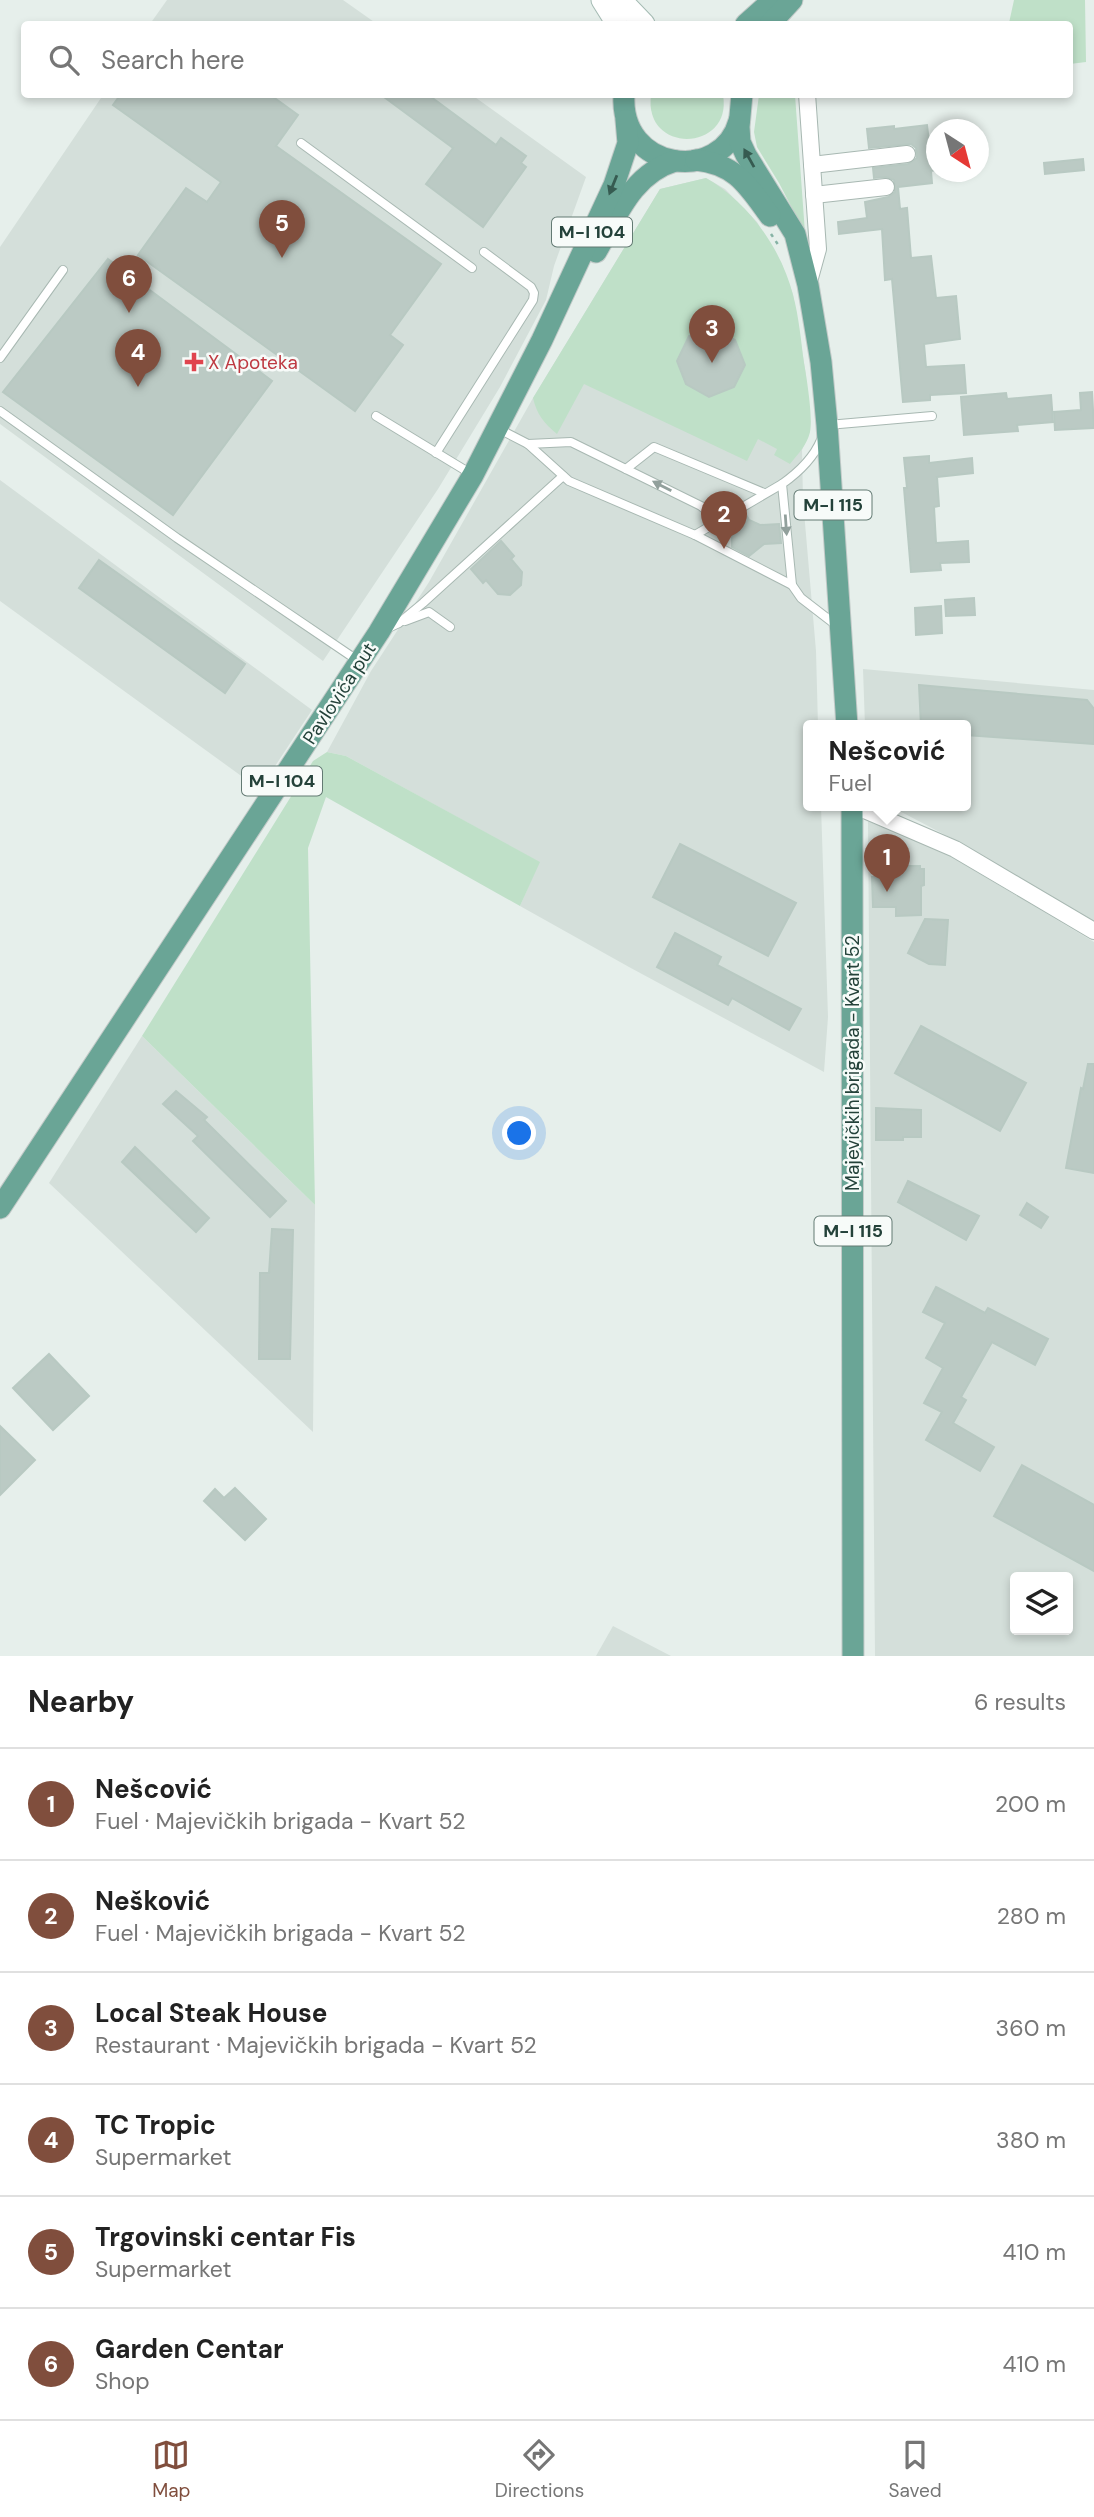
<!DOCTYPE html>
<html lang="en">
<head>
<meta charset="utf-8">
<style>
  :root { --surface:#fff; --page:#f2f2f2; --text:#222; --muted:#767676; --line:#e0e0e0; --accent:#804e3d }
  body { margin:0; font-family:"DM Sans",sans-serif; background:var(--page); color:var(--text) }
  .controls { position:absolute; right:21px; bottom:21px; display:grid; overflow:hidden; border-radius:7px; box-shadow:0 4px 10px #0003 }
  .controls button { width:63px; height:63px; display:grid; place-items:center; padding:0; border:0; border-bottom:2px solid var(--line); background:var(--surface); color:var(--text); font:35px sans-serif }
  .compass { position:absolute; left:926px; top:119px; width:63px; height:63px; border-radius:50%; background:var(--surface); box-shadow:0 4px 10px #0003; rotate:144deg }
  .you { position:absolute; left:520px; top:1134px; width:24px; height:24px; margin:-18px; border:5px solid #fff; border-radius:50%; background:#1a73e8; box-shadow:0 0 0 10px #1a73e833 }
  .badge { display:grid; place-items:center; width:46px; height:46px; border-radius:50%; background:var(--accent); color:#fff; font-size:23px; font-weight:700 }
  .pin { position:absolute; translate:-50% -58px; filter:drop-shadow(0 2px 4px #0008) }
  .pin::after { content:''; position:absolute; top:37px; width:24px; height:21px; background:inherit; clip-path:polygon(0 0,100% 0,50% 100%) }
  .popup { position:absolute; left:803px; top:720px; width:168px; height:91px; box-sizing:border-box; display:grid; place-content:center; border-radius:7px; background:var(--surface); filter:drop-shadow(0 2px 5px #0005); font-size:23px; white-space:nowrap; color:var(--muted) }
  .popup b { font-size:26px; color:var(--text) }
  .popup::after { content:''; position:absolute; left:50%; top:100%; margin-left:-14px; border:14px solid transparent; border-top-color:var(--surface) }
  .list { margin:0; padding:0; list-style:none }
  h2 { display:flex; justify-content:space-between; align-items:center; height:91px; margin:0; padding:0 28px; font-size:30px }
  h2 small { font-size:23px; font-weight:400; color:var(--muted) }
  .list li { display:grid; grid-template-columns:46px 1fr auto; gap:21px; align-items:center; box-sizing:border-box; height:112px; padding:0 28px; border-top:2px solid var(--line) }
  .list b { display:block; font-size:26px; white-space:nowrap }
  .list p { margin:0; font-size:23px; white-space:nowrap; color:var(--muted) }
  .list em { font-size:23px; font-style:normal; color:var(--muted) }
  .icon { flex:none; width:38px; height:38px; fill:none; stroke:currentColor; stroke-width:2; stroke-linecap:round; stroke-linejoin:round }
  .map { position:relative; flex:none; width:1094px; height:1656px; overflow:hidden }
  .search { position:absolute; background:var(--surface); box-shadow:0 4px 10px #0003; left:21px; right:21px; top:21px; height:77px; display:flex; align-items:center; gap:18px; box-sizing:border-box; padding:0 24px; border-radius:7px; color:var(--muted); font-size:26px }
  .sheet { height:763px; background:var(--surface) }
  nav { display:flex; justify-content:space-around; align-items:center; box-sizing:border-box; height:98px; border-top:2px solid var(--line); background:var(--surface); font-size:19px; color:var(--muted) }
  nav a { display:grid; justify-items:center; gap:4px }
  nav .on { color:var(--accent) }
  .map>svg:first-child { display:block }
</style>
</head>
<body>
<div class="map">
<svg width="1094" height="1656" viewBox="0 0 1094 1656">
  <rect width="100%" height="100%" fill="#e6efeb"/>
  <!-- built -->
  <g fill="#d4dfda" fill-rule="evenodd">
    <path d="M167,0H343L377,24H150Z"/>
    <path d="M103,95H472L586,177L554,266L546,300L500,387L438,489L323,661L0,424V247Z"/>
    <path d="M706,178L725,189L757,222L781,262L793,294L806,375L810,431L802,450L803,500L816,651L818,726H808V806H821L828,1017L824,1072L629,967L520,906L539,862L346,756L327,752L371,671L429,582L533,398L660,189Z"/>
    <path d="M0,480L312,710L258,792L251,783L0,601Z"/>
    <path d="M863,669L1094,690V922L968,847L890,806H966V726H865Z"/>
    <path d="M868,821L947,854L1094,942V1656H875ZM1015,1577H1068V1630H1015Z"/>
    <path d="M142,1036L315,1205L313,1432L49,1183Z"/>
    <path d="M613,1626L671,1656H596Z"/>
  </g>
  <!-- green -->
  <g fill="#bfe0c8">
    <path d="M1014,0H1085L1086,62L1070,64V24H1000L1009,23Z"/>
    <path d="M651,95H723C733,152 643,155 651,95Z"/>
    <path d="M759,95H795L805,233L779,183L757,147L754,132Z"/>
    <path d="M706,178C748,202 781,248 793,295C799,317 801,341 804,363C807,380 813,417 810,432C807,445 798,454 790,464L774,455L777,449L758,439L747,461L584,384L557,434C544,423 537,415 533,398L660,189Z"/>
    <path d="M327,752L346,756L540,862L520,906L326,797L308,848L315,1205L142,1036L313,761Z"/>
  </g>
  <!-- building -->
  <g fill="#bbcac4" stroke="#b8c9c2" stroke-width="2">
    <path d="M121,94H269L298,115L276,146L441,264L390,335L403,345L355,411L138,255L186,188L207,202L221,182L113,105Z"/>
    <path d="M380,94H427L496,145L501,138L526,156L521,163L526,167L483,227L426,184L453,148Z"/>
    <path d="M927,125L931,158L936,157V170L931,171L932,183L898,187L900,209L907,208L911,258L931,256L936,298L956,296L960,339L924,344L926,367L964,365L966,393L930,395V400L903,402L892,279L885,280L882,229L839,234L838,222L867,218L865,202L888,197L895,192L894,180L886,177L874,178L873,168L908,164L917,158L916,148L911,144L869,148L867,129L894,126V129Z"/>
    <path d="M1083,159L1084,170L1045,174L1044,163Z"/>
    <path d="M108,259L272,381L173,515L3,392Z"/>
    <path d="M713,328L735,340L745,365L734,387L709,397L686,384L677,361L689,336Z"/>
    <path d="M1092,392L1094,428L1055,430L1054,412L1081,410L1080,393Z"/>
    <path d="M1006,393L1007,399L1051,395L1053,422L1017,425L1018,431L964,435L961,397Z"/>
    <path d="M929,456V463L972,458L973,473L937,477L939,506L934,507L936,543L968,541L969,562L940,563L941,570L911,572L904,488H907L904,458Z"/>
    <path d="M745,513L749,520L760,525L779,524L781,543L764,544L749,556L732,547V530L728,523Z"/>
    <path d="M501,541L514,556L511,559L522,572L521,585L510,595L498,594L486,580L483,583L471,569Z"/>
    <path d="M99,560L245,664L225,693L79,588Z"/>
    <path d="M974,598L975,615L946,616L945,600Z"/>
    <path d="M941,606L942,633L916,635L915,608Z"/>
    <path d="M919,685L1087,700L1094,709V744L966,735V726H921Z"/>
    <path d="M680,844L796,903L768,956L653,897Z"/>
    <path d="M899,866H920V869H924V885L921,886V915L896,916V907H873L872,877H896V869L899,870Z"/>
    <path d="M925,919L948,920L945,965L929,964L908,953Z"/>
    <path d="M675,933L721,957L717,965L801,1009L789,1030L732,998L728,1005L657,967Z"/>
    <path d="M921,1026L1026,1083L1000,1131L895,1073Z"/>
    <path d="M1088,1064H1094V1173L1066,1168L1081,1088L1083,1089Z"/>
    <path d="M176,1091L207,1117L204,1120L286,1201L270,1217L193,1141L198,1136L163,1104Z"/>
    <path d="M876,1108L921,1110V1137H903V1140H876Z"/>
    <path d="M135,1147L209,1218L196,1232L122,1162Z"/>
    <path d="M908,1181L979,1216L966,1240L898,1202Z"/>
    <path d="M1027,1203L1048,1217L1041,1228L1020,1215Z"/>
    <path d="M272,1229L293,1230L290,1359H259L260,1273H269Z"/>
    <path d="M936,1287L985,1313L988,1308L1048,1339L1035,1365L992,1342L961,1397L966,1400L953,1423L994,1447L980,1471L926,1440L942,1412L924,1403L943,1368L926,1358L945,1323L923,1312Z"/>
    <path d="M49,1354L89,1396L53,1430L13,1388Z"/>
    <path d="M0,1426L35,1460L0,1495Z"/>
    <path d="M1022,1465L1094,1505V1571L994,1516Z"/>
    <path d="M235,1488L266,1519L245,1540L204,1501L215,1489L224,1498Z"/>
  </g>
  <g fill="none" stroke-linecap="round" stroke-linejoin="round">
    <defs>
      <g id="lane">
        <path d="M301,143L472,268"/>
        <path d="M0,358L63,270"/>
        <path d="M0,411L177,538L357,660"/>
        <path d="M376,416L473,475"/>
        <path d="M828,425L932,416"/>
        <path d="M499,429L528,444L569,481L695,535"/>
        <path d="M821,440C813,459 799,472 782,484L792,585L801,598L836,625"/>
        <path d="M528,444L571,442L701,506L720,521"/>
        <path d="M436,453L533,300L534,293L531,287L484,252"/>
        <path d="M626,469L654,447L764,493"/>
        <path d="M782,484L695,535L792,585"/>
        <path d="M405,621L429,612L450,627"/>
        <path d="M386,629L399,623L423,603L563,476"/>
      </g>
      <g id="street">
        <path d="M807,94L818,249L808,285"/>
        <path d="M812,165L907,154"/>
        <path d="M814,195L886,187"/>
        <path d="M855,806L955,849L1094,931"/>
      </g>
      <g id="secondary">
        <path d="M602,0L617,24"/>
        <path d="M621,0L644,24"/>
      </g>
      <g id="primary">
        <path d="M746,24L773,0"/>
        <path d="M770,24L792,0"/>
        <path d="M624,94C619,172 722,184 739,121"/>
        <path d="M742,94L739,127L740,142L746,155L795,234L808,285L821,362L827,425L847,726"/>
        <path d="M696,160C736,164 748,186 770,216"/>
        <path d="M596,252C617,216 632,174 675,161"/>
        <path d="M852,806L853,1656"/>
        <path d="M0,1208L379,632L473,475L542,340L614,185L628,143L626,120"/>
      </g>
    </defs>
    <!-- lane casing -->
    <use href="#lane" stroke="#a8b8b2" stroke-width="10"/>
    <!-- street casing -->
    <use href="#street" stroke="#a8b8b2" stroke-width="18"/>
    <!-- secondary casing -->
    <use href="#secondary" stroke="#a4bbb3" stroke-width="23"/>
    <!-- primary casing -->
    <use href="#primary" stroke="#c2cac8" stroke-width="23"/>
    <!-- path -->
    <path stroke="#86b3a5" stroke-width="2.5" stroke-dasharray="3.5 5" stroke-linecap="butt" d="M771,234L779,246"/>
    <!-- lane -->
    <use href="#lane" stroke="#fff" stroke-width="8"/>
    <!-- street -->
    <use href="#street" stroke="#fff" stroke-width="16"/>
    <!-- secondary -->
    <use href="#secondary" stroke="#fff" stroke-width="21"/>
    <!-- primary -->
    <use href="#primary" stroke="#6aa596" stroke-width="21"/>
  </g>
  <!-- one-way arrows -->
  <defs><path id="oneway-solid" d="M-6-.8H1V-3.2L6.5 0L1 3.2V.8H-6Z" transform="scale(1.75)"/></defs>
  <g fill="#365b51">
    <use href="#oneway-solid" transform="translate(749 158) rotate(-119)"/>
    <use href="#oneway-solid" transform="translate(613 185) rotate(112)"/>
  </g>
  <g fill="#92a09c">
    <use href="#oneway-solid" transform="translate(662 486) rotate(-153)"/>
    <use href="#oneway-solid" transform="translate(786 525) rotate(86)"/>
  </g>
  <!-- markers -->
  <path fill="#e0444e" stroke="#f7fbf9" stroke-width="2.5" d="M190.5 351.5h7v7h7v7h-7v7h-7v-7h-7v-7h7z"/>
  <g text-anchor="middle" stroke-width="5" stroke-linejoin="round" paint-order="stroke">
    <!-- shield labels -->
    <g fill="#f7fbf9" stroke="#637a73" stroke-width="2">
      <rect x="552" y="217.5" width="80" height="29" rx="5"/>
      <rect x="794.5" y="490.5" width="77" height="29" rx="5"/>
      <rect x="242" y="766.5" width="80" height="29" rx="5"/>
      <rect x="814.5" y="1216.5" width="77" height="29" rx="5"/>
    </g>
    <g font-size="18" font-weight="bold" fill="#24423a">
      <text x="592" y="238">M-I 104</text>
      <text x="833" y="511">M-I 115</text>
      <text x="282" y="787">M-I 104</text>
      <text x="853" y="1237">M-I 115</text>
    </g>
    <!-- health labels -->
    <g font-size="19" fill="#be3a42" stroke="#f7fbf9" text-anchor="start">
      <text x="208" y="369">X Apoteka</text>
    </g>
    <!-- street labels -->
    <g font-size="19" fill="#24423a" stroke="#f7fbf9">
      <text transform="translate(339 693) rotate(-57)" y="7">Pavlovića put</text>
      <text transform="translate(852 1063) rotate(-90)" y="7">Majevičkih brigada - Kvart 52</text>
    </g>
  </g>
</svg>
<div class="controls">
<button><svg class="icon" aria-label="layers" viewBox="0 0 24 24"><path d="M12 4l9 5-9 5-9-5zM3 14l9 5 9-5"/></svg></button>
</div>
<svg class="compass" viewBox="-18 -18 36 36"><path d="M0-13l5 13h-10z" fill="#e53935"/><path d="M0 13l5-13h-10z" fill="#767676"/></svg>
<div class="you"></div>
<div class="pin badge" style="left:887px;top:892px">1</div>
<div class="popup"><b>Nešcović</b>Fuel</div>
<div class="pin badge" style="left:724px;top:549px">2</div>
<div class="pin badge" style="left:712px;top:363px">3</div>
<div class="pin badge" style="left:138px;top:387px">4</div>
<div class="pin badge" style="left:282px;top:258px">5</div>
<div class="pin badge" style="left:129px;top:313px">6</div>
<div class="search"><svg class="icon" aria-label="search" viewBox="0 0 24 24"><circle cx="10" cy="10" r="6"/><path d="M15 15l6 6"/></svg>Search here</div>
</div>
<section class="sheet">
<h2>Nearby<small>6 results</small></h2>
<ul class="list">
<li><span class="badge">1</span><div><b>Nešcović</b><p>Fuel · Majevičkih brigada - Kvart 52</p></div><em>200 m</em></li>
<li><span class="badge">2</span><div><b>Nešković</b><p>Fuel · Majevičkih brigada - Kvart 52</p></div><em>280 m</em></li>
<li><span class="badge">3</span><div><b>Local Steak House</b><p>Restaurant · Majevičkih brigada - Kvart 52</p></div><em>360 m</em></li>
<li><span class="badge">4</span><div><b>TC Tropic</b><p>Supermarket</p></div><em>380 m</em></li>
<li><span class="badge">5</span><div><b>Trgovinski centar Fis</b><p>Supermarket</p></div><em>410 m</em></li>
<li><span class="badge">6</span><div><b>Garden Centar</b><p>Shop</p></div><em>410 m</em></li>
</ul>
</section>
<nav>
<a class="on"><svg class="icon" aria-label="map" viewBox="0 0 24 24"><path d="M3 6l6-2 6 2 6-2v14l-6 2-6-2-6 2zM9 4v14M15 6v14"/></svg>Map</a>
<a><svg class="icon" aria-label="directions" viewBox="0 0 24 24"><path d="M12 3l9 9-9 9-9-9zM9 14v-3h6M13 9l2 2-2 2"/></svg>Directions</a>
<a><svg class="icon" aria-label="saved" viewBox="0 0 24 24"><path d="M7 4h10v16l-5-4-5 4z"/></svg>Saved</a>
</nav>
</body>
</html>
